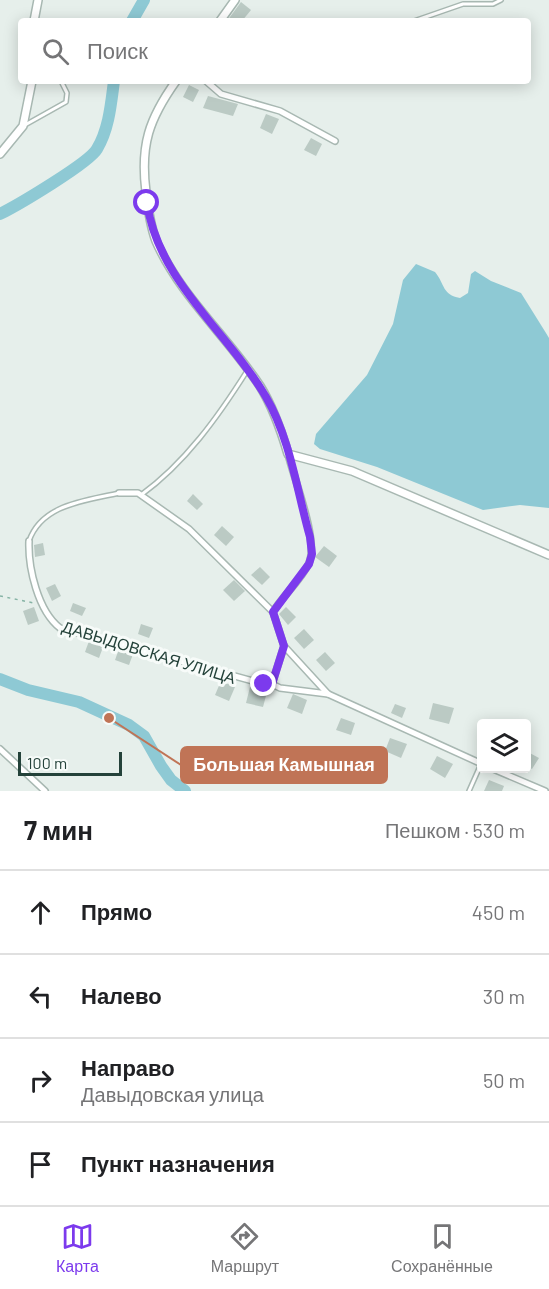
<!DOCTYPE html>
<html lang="ru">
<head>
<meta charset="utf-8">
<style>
  :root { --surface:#fff; --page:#f2f2f2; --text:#202124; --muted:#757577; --line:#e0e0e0; --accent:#7c3aed }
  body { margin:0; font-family:Barlow,sans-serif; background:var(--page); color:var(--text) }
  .controls { position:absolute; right:18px; bottom:18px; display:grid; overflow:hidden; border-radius:6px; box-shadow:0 3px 15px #0003 }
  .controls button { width:54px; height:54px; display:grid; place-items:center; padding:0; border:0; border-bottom:2px solid var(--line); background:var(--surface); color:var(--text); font:30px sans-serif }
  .scale { position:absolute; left:18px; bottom:15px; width:104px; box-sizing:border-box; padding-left:6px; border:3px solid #24423a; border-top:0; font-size:16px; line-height:21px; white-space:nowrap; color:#24423a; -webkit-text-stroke:4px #f7fbf9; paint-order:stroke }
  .stop { position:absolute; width:18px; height:18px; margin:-14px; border:4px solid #7c3aed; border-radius:50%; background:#fff }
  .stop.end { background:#7c3aed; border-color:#fff; box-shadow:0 2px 6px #0008 }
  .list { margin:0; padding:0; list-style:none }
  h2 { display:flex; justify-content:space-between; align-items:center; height:78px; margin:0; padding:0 24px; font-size:26px }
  h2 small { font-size:20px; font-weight:400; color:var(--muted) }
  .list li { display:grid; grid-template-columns:39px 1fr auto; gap:18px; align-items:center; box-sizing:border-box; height:84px; padding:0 24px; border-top:2px solid var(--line) }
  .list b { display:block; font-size:22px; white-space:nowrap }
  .list p { margin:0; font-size:20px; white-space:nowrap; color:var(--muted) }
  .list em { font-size:20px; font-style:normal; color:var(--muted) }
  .icon { flex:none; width:33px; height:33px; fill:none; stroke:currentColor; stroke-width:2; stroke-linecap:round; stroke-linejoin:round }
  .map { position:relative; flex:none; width:549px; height:791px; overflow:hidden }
  .search { position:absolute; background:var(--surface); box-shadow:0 3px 15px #0003; left:18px; right:18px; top:18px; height:66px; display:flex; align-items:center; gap:15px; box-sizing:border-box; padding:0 21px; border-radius:6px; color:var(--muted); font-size:22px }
  .sheet { height:414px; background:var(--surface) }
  nav { display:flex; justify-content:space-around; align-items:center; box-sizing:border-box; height:84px; border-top:2px solid var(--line); background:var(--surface); font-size:16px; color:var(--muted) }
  nav a { display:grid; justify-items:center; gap:3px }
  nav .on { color:var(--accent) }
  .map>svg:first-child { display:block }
</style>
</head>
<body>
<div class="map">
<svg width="549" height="791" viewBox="0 0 549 791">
  <rect width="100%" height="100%" fill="#e6efeb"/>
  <!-- water -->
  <path fill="#8ec9d4" d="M416,264L435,272C445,284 442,295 460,298L468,293L471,274L475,271L491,281L521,293L546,333L549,338V508L520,505L483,510L377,467L320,449L314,444L316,434L367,375L393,324L403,280Z"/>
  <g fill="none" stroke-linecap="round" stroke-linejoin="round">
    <!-- river -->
    <g stroke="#8ec9d4" stroke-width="12">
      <path d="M132,21L144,0"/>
      <path d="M0,214C18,205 89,163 97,149C109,129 111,104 114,81"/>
      <path d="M0,679L28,690L79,702L129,725L144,736L161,766L171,780L185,791"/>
    </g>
  </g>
  <!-- building -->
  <g fill="#bbcac4">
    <path d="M241,2L251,10L242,21H227Z"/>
    <path d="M189,85L199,90L193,102L183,97Z"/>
    <path d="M208,96L238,104L233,116L203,108Z"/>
    <path d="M266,114L279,119L272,134L260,128Z"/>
    <path d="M311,138L322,144L316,156L304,150Z"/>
    <path d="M193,494L203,504L197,510L187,501Z"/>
    <path d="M222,526L234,537L226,546L214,535Z"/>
    <path d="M43,543L45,555L35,557L34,545Z"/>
    <path d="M324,546L337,556L329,567L315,557Z"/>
    <path d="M260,567L270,577L262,585L251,575Z"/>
    <path d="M234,580L245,591L234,601L223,590Z"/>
    <path d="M55,584L61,596L52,601L46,588Z"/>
    <path d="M73,603L86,608L82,616L70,611Z"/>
    <path d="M34,607L39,621L28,625L23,611Z"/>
    <path d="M286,607L296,617L288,625L279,614Z"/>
    <path d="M141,624L153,628L149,638L138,634Z"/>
    <path d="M304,629L314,640L304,649L294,638Z"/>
    <path d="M89,641L103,647L99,658L85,652Z"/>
    <path d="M119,649L133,654L129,665L115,660Z"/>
    <path d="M325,652L335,663L326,671L316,660Z"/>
    <path d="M221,681L235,687L229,701L215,695Z"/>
    <path d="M250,687L267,692L263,707L246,703Z"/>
    <path d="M293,694L307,700L302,714L287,708Z"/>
    <path d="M433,703L454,708L449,724L429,719Z"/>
    <path d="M395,704L406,708L402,718L391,713Z"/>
    <path d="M341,718L355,723L351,735L336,730Z"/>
    <path d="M390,738L407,744L401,758L385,751Z"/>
    <path d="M526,751L539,758L532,769L526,766Z"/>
    <path d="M437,756L453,764L445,778L430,769Z"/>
    <path d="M489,780L504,786L502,791H484Z"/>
  </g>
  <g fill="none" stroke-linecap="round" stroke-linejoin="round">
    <defs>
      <g id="service">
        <path d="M414,21L463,4H493L501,0"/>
        <path d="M25,125L66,102L67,93L61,81"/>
        <path d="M141,495C185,463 218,417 247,371"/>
        <path d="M29,541C42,504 85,501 119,493"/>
        <path d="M469,791L481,764"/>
      </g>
      <g id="minor">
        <path d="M206,81L221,94L280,111L335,141"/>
        <path d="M119,493H138L189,529L273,612L284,646"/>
        <path d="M29,541C28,568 38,611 60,628L264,684H272L284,646L328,694L482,764"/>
        <path d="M273,612C283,595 301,581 309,563C319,541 294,479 288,454"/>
        <path d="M272,684L280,688L328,694"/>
        <path d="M0,749L45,791"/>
        <path d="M491,768L545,791"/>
      </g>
      <g id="tertiary">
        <path d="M34,21L38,0"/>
        <path d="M220,21L235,0"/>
        <path d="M176,81C149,119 140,145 146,192C148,209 150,225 156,241C180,296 228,337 260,386C273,407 281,430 288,454L352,471L549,555"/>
        <path d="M0,154L23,126L32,81"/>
      </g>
    </defs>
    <!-- service casing -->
    <use href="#service" stroke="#a8b8b2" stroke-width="6"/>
    <!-- minor casing -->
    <use href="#minor" stroke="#a8b8b2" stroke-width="8"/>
    <!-- tertiary casing -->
    <use href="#tertiary" stroke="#a8b8b2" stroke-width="10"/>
    <!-- path -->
    <path stroke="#86b3a5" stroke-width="1.5" stroke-dasharray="3 4.5" stroke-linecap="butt" d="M0,596L34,603"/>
    <!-- service -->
    <use href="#service" stroke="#fff" stroke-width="3"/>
    <!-- minor -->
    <use href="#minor" stroke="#fff" stroke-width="5"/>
    <!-- tertiary -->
    <use href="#tertiary" stroke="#fff" stroke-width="7"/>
  </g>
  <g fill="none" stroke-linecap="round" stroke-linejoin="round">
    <!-- route -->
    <path stroke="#7c3aed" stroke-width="8" d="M147,203C158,281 228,332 266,397C290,438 297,491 310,537L312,554L309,564L273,612L284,646L272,684H264"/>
  </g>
  <g text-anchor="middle" stroke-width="6" stroke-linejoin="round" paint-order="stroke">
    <!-- street labels -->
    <g font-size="16" fill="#24423a" stroke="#f7fbf9">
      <text transform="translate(149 652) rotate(17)" y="6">ДАВЫДОВСКАЯ УЛИЦА</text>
    </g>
  </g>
  <!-- callouts -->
  <path fill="none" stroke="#c07456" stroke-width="2" d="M109 718L181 765"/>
  <circle fill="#c07456" stroke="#f7fbf9" stroke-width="2" cx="109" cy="718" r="6"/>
  <rect fill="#c07456" stroke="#c07456" stroke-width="2" x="181" y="747" width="206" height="36" rx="6"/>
  <g font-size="18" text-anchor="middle" font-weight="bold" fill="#fff">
    <text x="284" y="771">Большая Камышная</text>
  </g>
</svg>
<div class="controls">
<button><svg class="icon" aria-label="layers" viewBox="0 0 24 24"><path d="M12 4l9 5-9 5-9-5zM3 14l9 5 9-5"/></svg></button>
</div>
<div class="scale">100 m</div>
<div class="stop" style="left:147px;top:203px"></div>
<div class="stop end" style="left:264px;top:684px"></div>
<div class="search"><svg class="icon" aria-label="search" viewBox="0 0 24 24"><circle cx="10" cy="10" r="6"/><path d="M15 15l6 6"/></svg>Поиск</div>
</div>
<section class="sheet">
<h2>7 мин<small>Пешком · 530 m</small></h2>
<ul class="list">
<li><svg class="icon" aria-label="ahead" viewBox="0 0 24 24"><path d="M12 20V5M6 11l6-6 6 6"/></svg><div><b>Прямо</b></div><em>450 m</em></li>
<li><svg class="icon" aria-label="left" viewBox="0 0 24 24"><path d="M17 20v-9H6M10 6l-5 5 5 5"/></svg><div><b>Налево</b></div><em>30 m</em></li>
<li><svg class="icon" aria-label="right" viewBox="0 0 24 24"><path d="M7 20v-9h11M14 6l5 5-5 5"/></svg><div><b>Направо</b><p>Давыдовская улица</p></div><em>50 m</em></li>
<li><svg class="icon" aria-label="arrive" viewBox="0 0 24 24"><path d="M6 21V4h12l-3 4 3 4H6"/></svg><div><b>Пункт назначения</b></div></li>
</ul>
</section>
<nav>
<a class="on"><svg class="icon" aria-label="map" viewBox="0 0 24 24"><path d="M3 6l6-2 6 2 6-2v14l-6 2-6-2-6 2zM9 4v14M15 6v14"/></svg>Карта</a>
<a><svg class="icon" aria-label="directions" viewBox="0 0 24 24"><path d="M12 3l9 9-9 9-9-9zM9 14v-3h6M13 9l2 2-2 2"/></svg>Маршрут</a>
<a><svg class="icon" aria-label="saved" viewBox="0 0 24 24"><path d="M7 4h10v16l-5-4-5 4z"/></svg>Сохранённые</a>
</nav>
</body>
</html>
